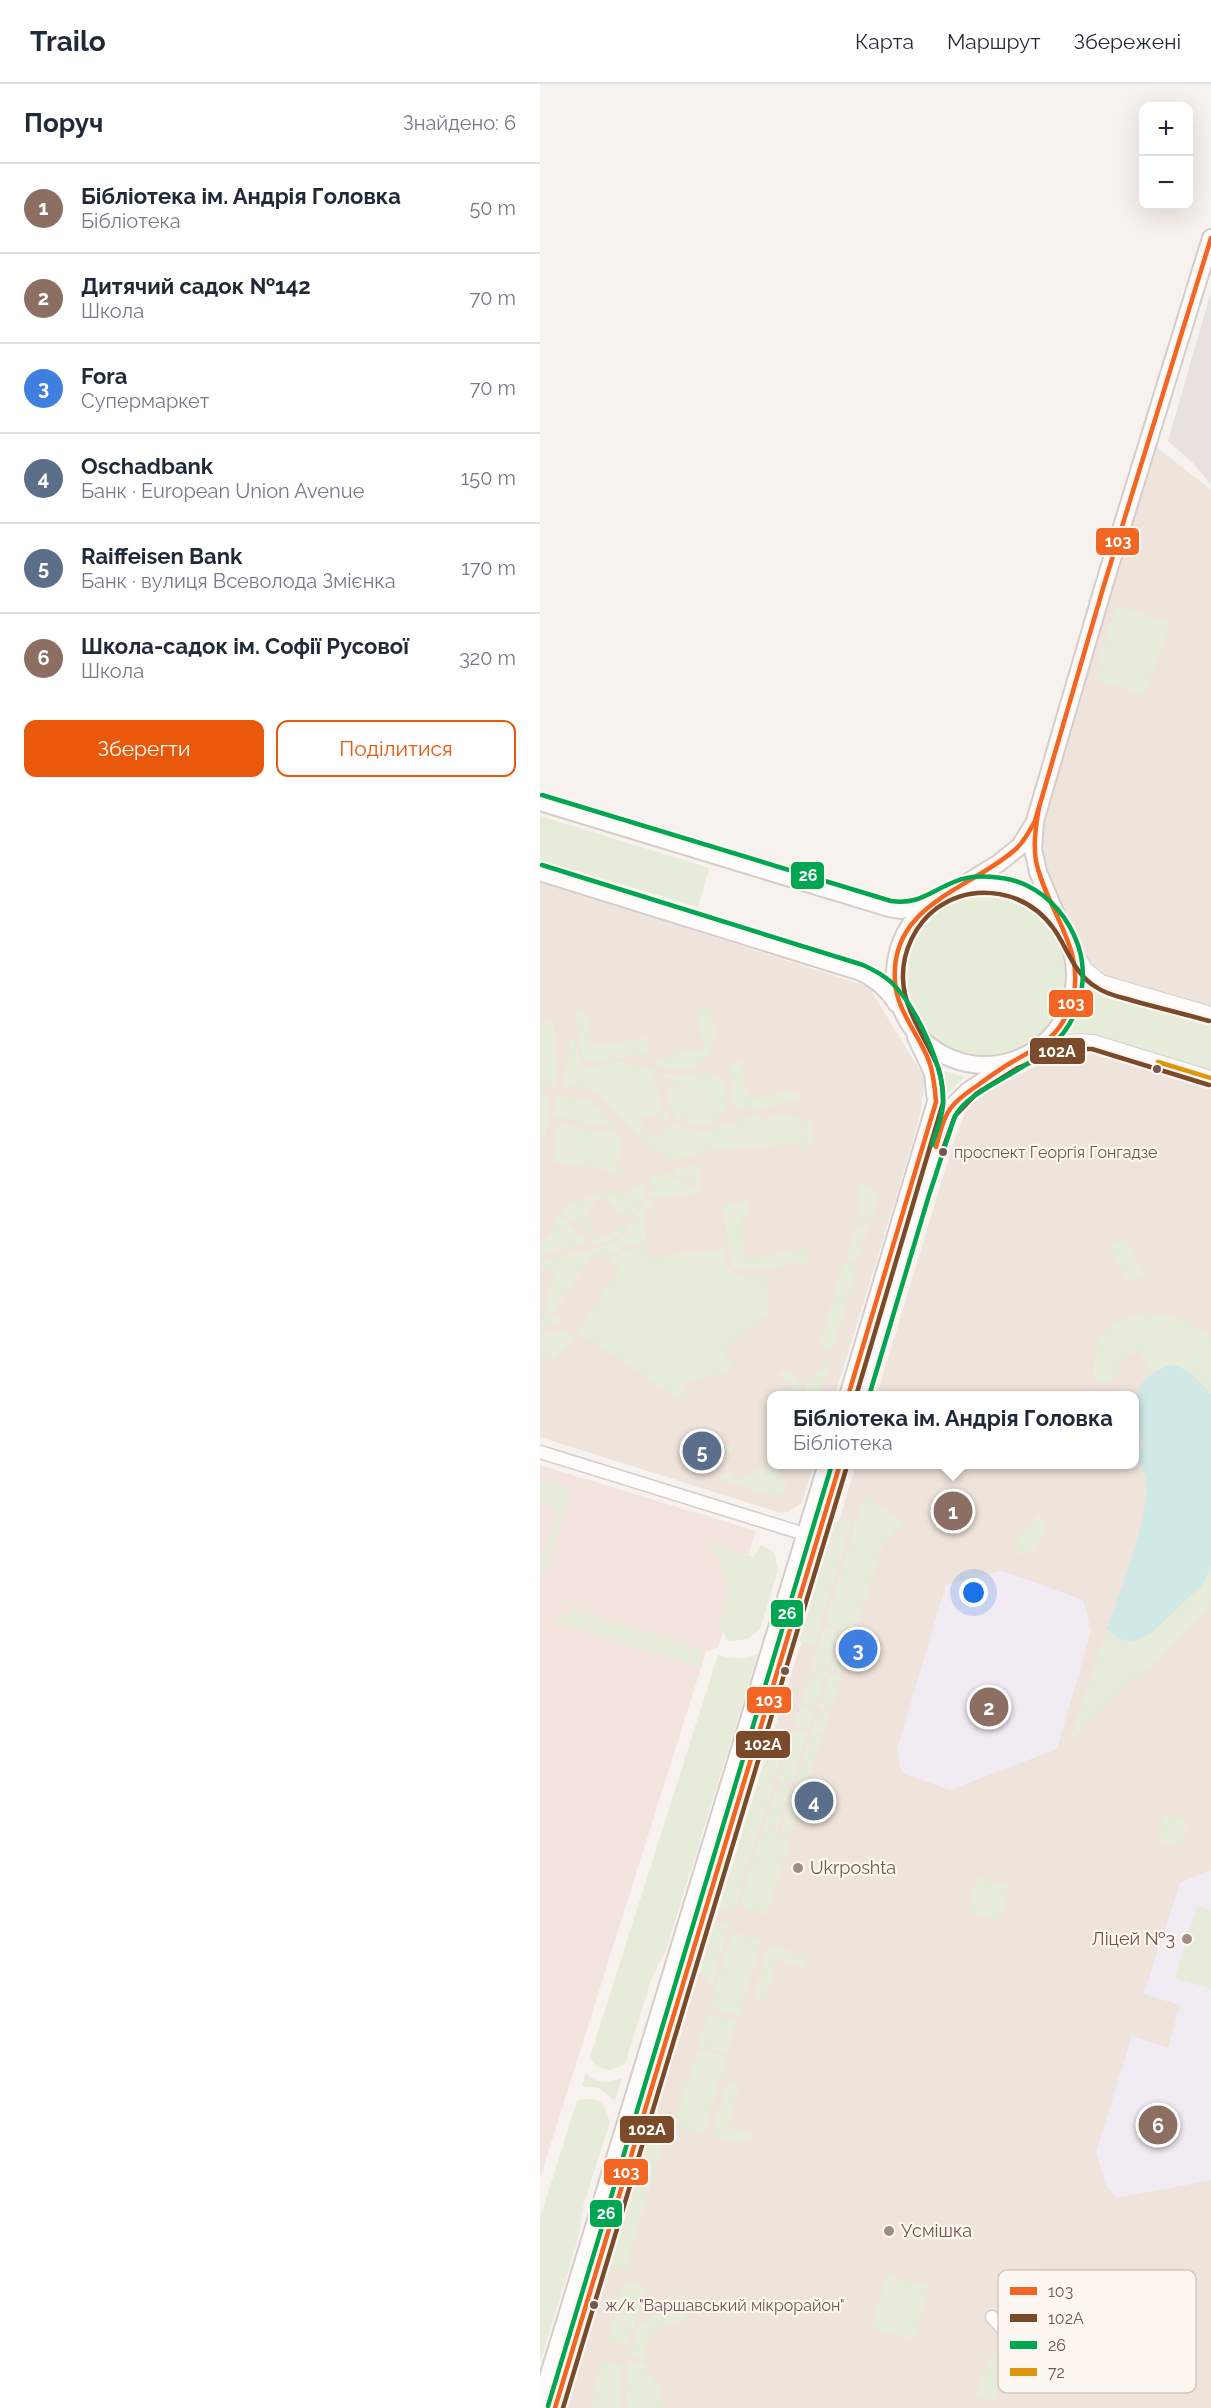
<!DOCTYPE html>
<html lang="uk">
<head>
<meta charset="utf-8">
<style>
  :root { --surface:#fff; --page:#f2f2f3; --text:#1f2937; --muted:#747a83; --line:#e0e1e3; --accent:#ea580c }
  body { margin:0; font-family:Raleway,sans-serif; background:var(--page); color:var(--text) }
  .controls { position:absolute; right:18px; top:18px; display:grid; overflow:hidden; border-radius:12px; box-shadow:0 6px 24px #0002 }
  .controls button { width:54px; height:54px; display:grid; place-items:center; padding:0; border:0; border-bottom:2px solid var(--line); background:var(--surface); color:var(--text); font:30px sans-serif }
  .you { position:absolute; left:434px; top:1509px; width:21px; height:21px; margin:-15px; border:4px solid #fff; border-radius:50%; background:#1a73e8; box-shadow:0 0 0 9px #1a73e833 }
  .badge { display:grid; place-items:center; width:39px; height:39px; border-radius:50%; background:var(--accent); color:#fff; font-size:20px; font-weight:700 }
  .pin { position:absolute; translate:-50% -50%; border:3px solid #fff; box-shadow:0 2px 6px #0006 }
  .popup { position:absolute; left:227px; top:1307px; width:372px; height:78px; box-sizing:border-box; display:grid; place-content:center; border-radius:12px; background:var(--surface); filter:drop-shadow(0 2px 4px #0005); font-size:20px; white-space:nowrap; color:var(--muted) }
  .popup b { font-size:22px; color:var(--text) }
  .popup::after { content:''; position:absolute; left:50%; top:100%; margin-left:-12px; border:12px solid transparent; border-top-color:var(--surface) }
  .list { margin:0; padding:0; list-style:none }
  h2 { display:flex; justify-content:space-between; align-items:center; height:78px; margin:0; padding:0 24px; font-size:26px }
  h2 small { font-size:20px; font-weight:400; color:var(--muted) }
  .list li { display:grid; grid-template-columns:39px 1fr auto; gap:18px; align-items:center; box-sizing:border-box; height:90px; padding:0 24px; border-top:2px solid var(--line) }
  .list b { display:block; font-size:22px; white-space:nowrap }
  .list p { margin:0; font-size:20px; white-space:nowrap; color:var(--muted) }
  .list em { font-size:20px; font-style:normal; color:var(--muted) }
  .actions { display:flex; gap:12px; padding:18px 24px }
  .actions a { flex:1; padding:14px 0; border:2px solid var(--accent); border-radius:12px; text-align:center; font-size:21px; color:var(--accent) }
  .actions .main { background:var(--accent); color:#fff }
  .map { position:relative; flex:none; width:671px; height:2324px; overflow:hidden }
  header { display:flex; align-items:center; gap:36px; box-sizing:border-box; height:84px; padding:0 30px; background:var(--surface); border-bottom:2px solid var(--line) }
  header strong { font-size:28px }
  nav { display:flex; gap:33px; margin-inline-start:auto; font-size:21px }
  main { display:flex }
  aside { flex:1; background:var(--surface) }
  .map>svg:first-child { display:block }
</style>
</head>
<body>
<header>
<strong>Trailo</strong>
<nav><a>Карта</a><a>Маршрут</a><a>Збережені</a></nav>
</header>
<main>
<aside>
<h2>Поруч<small>Знайдено: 6</small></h2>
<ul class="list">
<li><span class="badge" style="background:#8d6e63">1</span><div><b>Бібліотека ім. Андрія Головка</b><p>Бібліотека</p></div><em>50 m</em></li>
<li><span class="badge" style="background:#8d6e63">2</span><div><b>Дитячий садок №142</b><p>Школа</p></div><em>70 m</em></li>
<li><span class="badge" style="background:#3f7fe0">3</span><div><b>Fora</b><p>Супермаркет</p></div><em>70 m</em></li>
<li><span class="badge" style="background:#5c6f8a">4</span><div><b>Oschadbank</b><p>Банк · European Union Avenue</p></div><em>150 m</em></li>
<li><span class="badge" style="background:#5c6f8a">5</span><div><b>Raiffeisen Bank</b><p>Банк · вулиця Всеволода Змієнка</p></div><em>170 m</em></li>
<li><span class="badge" style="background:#8d6e63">6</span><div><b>Школа-садок ім. Софії Русової</b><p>Школа</p></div><em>320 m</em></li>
</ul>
<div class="actions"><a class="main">Зберегти</a><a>Поділитися</a></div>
</aside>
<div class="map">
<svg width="671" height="2324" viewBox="0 0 671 2324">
  <rect width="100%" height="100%" fill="#f7f2ee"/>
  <!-- residential -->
  <g fill="#efe4dc">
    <path d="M609,354L619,365L671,406V930L561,898L528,855L506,810L493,765Z"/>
    <path d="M0,797L329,903L385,995L381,1026L370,1068L295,1311L231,1312V1380L274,1381L262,1419L249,1428L241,1429L0,1353Z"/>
    <path d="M527,966L546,967L671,1005V2324H25L316,1381L594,1380V1312L337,1311L413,1060L426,1026L434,1016L449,1006Z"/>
  </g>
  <!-- commercial -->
  <path fill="#f4e4e0" d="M0,1381L216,1447L178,1563L166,1568L0,2094Z"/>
  <!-- industrial -->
  <path fill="#e8e1dd" d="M671,208V400L653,379L628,357Z"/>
  <!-- education -->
  <g fill="#f3ebf3">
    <path d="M462,1487L543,1516L551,1547L517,1665L410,1706L365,1690L360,1683L357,1665L406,1501Z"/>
    <path d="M671,1786V2096L577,2114L566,2101L556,2068L592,1952L628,1964L640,1921L604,1910L640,1799Z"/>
  </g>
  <!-- green -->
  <g fill="#e7ecda">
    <path d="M576,521L631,539L604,610L554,595Z"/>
    <path d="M0,732L169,784L158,823L0,776Z"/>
    <circle cx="445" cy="891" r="81"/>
    <path d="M545,902L671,939V988L530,948L543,925Z"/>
    <path d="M166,924L171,926C184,967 160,996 117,981L116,975L165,965L157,926Z"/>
    <path d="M43,925L54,963L106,953L109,964L107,969L52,979L46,977L42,973L35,935L37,927Z"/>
    <path d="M13,935L17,987L14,1003L0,1002V941Z"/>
    <path d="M31,955H34C43,1000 48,979 80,978C89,978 102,983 112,985L121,1022L128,1035L124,1037L112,1030L101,1032C100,1044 107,1049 117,1053L130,1041L168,1047L220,1031L225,1037L241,1030L271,1039L273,1058L165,1067L129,1078L57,1008L48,1004L24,1001Z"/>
    <path d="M197,975L201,977L208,1015L257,1007L259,1016L207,1027L198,1025L194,1019L189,990Z"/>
    <path d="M401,986L425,993L406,1010Z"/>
    <path d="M164,987C212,1002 176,1063 141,1034L137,1036C128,1022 126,1009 135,995L119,990V988C136,993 148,994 164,987Z"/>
    <path d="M1,1008L6,1013L7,1025H10L5,1053L0,1057Z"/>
    <path d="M17,1010L51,1017L76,1041L75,1044L13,1032Z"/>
    <path d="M19,1040L82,1051L76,1088L13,1077Z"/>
    <path d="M158,1081L160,1103L134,1089V1087Z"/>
    <path d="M121,1090H129L159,1106V1109L110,1114L111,1123L103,1128L106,1155C92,1164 80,1160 67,1174L55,1167L13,1230L22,1236L20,1239L9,1243L1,1242L15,1189L0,1184V1176C19,1172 70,1165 82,1153C87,1148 89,1140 94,1133C104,1122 110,1110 110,1095Z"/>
    <path d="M106,1098L103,1115L88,1134L64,1111L84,1109Z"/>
    <path d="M320,1099L332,1105L338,1117L329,1141L317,1138L320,1118L317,1103Z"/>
    <path d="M59,1111L61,1112L42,1133L66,1156L86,1136L87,1138C82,1153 71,1160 56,1159L41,1142L22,1128L40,1116Z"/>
    <path d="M206,1117L210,1131L202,1132L205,1173C226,1175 246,1166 266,1164L269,1179L197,1186L189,1174L184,1120Z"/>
    <path d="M18,1132L26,1135L31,1144L51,1160L19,1165L0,1173V1159L10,1152Z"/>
    <path d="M317,1142L328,1144L318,1175H305Z"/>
    <path d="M585,1153L605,1190L588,1199L569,1162Z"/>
    <path d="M106,1162L108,1174L184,1165C185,1175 187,1186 197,1190L226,1189L229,1225L182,1270L192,1279L179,1291L150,1295L138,1314L38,1247L80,1184L71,1177C81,1166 92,1165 106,1162Z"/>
    <path d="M317,1180L292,1267L281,1263L280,1260L303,1181Z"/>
    <path d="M611,1229L646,1236L671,1254V1310L667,1304L633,1280L613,1287L598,1266L578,1278L580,1289L567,1298L554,1295C553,1252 567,1233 611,1229Z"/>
    <path d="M24,1246L34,1252L12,1277L0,1269V1249L8,1250Z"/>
    <path d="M291,1277L280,1311H265V1298Z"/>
    <path d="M244,1286C255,1294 261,1295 261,1311L238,1290Z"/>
    <path d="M183,1358L193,1366L172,1379L165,1377Z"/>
    <path d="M231,1378L247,1401C243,1410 238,1412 228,1411L176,1393L188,1389L195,1398Z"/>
    <path d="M0,1395L27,1403L29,1411L5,1489L0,1493V1480L18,1425L0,1419Z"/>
    <path d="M325,1411L362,1438L342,1463L314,1550L285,1540Z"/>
    <path d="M500,1429C508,1445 503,1455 492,1468L476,1470L479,1452Z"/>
    <path d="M306,1435L311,1439L274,1561L259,1557L295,1438Z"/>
    <path d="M174,1460L214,1473L220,1461L230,1465L235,1471L238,1486L220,1545L208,1555L188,1557L177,1537L181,1535C186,1521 191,1508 185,1493C182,1485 179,1483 180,1475L172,1469Z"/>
    <path d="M671,1482V1522L531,1655L567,1545L581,1556L610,1550L663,1500Z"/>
    <path d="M32,1525L159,1564L163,1569L160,1584L12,1537L19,1531L29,1530Z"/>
    <path d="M284,1543L299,1547L287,1586L272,1581Z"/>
    <path d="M302,1549L313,1552L301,1589L290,1586Z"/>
    <path d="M218,1570L127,1863L111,1896L85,1980L70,1986L57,1983L50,1973L178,1571C192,1575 204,1576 218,1570Z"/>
    <path d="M272,1584L286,1588L275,1623L261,1619Z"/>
    <path d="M289,1590L301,1593L290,1628L278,1624Z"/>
    <path d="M261,1622L274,1626L268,1646L254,1641Z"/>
    <path d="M278,1628L289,1631L282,1651L271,1647Z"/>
    <path d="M254,1645L268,1649L252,1700L238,1696Z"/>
    <path d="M233,1650L247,1655L194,1828L184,1824L181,1819Z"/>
    <path d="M271,1650L281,1654L265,1705L255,1701Z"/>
    <path d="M237,1700L250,1704L237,1747L224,1743Z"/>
    <path d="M254,1705L264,1708L251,1751L241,1748Z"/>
    <path d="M624,1731L648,1737L641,1763L618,1757Z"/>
    <path d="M223,1745L251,1753L226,1831L199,1822Z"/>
    <path d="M437,1793L469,1803L459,1836L427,1826Z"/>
    <path d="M657,1822L671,1826V1905L635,1894Z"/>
    <path d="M185,1837L190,1838L170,1902L161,1886L174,1843Z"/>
    <path d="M193,1848L221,1857L199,1932L170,1923Z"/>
    <path d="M229,1861C244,1866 264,1866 266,1884L237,1875L225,1917L218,1914L216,1905Z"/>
    <path d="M168,1929L196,1937L187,1969L159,1961Z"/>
    <path d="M158,1965L186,1974L164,2049L135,2040Z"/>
    <path d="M46,1989C56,2000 68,1999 82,1994L75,2017L59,2004L42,2002Z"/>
    <path d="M192,2000H200L187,2042L215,2051C204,2065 187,2054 172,2050L185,2006Z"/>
    <path d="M42,2015L57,2016L63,2020L70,2038L44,2119L38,2154L0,2279V2134L37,2017Z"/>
    <path d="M109,2054L123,2059L84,2188L70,2183Z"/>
    <path d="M347,2191L389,2203L374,2256L331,2244Z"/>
    <path d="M86,2197L105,2202L87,2263L67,2257Z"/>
    <path d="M144,2211V2223L148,2237C118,2238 110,2246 102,2275L90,2272L99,2243L133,2216Z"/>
    <path d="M467,2257L475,2262L454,2317L436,2313C443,2293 449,2270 467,2257Z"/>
    <path d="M62,2276L81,2282L79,2300L81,2324H50Z"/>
    <path d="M90,2276L103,2280L117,2301L125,2324H88L85,2301Z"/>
  </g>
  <!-- water -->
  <path fill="#d0e8e6" d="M633,1280L651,1289L671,1310V1482L663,1500L610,1550L595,1557L581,1556L567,1545C578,1511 614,1425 605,1392C603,1385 598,1378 595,1371V1369L603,1363C591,1323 587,1295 633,1280Z"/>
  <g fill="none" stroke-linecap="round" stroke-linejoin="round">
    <defs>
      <g id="minor">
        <path d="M0,1368L271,1452"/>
        <path d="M452,2233L468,2251"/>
      </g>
      <g id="tertiary">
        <path d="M528,855L545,885L561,898L671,930"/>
        <path d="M490,970C512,961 529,955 553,958L671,994"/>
      </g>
      <g id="secondary">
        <path d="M0,718L349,824L361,826L387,821"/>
        <path d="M0,788L321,888C337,896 347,905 357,920"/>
        <circle cx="445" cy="891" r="90"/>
        <path d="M423,801L459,779L480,762L493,741"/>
        <path d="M520,840L498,788L493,765L495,737L564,501L671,154"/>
        <path d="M308,1312L396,1018L393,989L376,953"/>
        <path d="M321,1312L391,1080L410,1025L428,1007L469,980"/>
        <path d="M0,2320L287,1380"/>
        <path d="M15,2324L300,1380"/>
      </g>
    </defs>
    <!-- minor casing -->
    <use href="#minor" stroke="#d6ceca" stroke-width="15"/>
    <!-- tertiary casing -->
    <use href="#tertiary" stroke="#d6ceca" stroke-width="16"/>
    <!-- secondary casing -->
    <use href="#secondary" stroke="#d6cdca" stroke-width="20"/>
    <!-- minor -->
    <use href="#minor" stroke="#fefdfc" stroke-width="12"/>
    <!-- tertiary -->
    <use href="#tertiary" stroke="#fefdfc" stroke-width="14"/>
    <!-- secondary -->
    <use href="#secondary" stroke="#fefdfc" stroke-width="16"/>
    <defs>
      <g id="bus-1">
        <path d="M396,1063C400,1050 402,1036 410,1025C417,1015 428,1008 438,1001C449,993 460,985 472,978C500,962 520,953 531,920C549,868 506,826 496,777C493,759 496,741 499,723"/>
        <path d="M308,1312L396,1018C395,1004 394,991 389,977C379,951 357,927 355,898C349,819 431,806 477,764C485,756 490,746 495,737L564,501L671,154"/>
        <path d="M15,2324L300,1380"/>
      </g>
      <g id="bus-2">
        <path d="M403,1065L415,1032L436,1010L478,984L522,965H552L669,1001"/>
        <path d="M316,1312L403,1019C403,1007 402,994 398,983C386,954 364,927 363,895C362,868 375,840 397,824C435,797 487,807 514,845C528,865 534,890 556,903C567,911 581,913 594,917C619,924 644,930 669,937"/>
        <path d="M23,2324L307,1382"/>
      </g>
      <g id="bus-3">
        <path d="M2,711L351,817C379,821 391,807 414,798C433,789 467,792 486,801C511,813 529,835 538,861C545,882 544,903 537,923C524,965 483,982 448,1003C437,1010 424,1018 417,1029C413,1035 411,1044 409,1050C402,1070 396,1091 389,1111C369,1178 349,1245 329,1312"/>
        <path d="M2,781L323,881C334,886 342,890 351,898C376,922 406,986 403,1021C402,1035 396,1048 392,1061"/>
        <path d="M8,2322L292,1380"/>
      </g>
      <path id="bus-4" d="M618,978L671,994"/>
    </defs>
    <!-- bus-1 casing -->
    <use href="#bus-1" stroke="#fef6f0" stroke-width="9"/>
    <!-- bus-2 casing -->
    <use href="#bus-2" stroke="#fef6f0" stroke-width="9"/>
    <!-- bus-3 casing -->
    <use href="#bus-3" stroke="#fef6f0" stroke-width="9"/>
    <!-- bus-4 casing -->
    <use href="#bus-4" stroke="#fef6f0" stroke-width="9"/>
    <!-- bus-1 -->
    <use href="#bus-1" stroke="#f26522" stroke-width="4.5"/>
    <!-- bus-2 -->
    <use href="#bus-2" stroke="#7a4b2a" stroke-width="4.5"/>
    <!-- bus-3 -->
    <use href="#bus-3" stroke="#00a651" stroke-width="4.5"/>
    <!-- bus-4 -->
    <use href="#bus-4" stroke="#dd9610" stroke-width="4.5"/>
  </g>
  <!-- markers -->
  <g fill="#73574f" stroke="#fef6f0" stroke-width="2">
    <circle cx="617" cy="985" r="5"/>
    <circle cx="403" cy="1068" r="5"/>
    <circle cx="245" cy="1587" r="5"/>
    <circle cx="54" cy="2221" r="5"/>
  </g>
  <g fill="#a18d87" stroke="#fef6f0" stroke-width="2">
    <circle cx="258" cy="1784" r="6"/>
    <circle cx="647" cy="1855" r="6"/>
    <circle cx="349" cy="2147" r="6"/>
  </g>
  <g text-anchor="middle" stroke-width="4.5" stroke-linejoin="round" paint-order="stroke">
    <!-- bus labels -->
    <g font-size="16" fill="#73574f" stroke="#fef6f0" text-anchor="start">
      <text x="414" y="1074">проспект Георгія Гонгадзе</text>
      <text x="65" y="2227">ж/к "Варшавський мікрорайон"</text>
    </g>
    <!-- poi labels -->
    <g font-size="18" fill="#73574f" stroke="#fef6f0" text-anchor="start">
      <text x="270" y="1790">Ukrposhta</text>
      <text x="635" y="1861" text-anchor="end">Ліцей №3</text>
      <text x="361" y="2153">Усмішка</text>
    </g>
  </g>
  <!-- legend -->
  <rect x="458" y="2186" width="198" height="123" rx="9" fill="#fef6f0" stroke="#d4c6c0" stroke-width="1.5"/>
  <rect x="470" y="2203" width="27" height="8" fill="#f26522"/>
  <rect x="470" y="2230" width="27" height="8" fill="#7a4b2a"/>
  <rect x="470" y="2257" width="27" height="8" fill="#00a651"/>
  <rect x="470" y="2284" width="27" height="8" fill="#dd9610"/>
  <g font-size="16" fill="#73574f">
    <text x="508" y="2213">103</text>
    <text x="508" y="2240">102А</text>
    <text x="508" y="2267">26</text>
    <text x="508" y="2294">72</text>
  </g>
  <g stroke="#fef6f0" stroke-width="2">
    <rect x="555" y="443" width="45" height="29" rx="6" fill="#f26522"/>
    <rect x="250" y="777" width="35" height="29" rx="6" fill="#00a651"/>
    <rect x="508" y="905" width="46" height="29" rx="6" fill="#f26522"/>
    <rect x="489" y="953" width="57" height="28" rx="6" fill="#7a4b2a"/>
    <rect x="230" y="1515" width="34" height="29" rx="6" fill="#00a651"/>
    <rect x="206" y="1602" width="46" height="28" rx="6" fill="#f26522"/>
    <rect x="195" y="1646" width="56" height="29" rx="6" fill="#7a4b2a"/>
    <rect x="79" y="2031" width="56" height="29" rx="6" fill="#7a4b2a"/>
    <rect x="63" y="2074" width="46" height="28" rx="6" fill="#f26522"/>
    <rect x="49" y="2115" width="34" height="29" rx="6" fill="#00a651"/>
  </g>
  <g font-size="16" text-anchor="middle" font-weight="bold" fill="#fff">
    <text x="578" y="463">103</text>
    <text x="268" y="797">26</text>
    <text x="531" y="925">103</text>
    <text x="517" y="973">102А</text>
    <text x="247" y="1535">26</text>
    <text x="229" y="1622">103</text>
    <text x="223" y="1666">102А</text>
    <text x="107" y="2051">102А</text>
    <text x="86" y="2094">103</text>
    <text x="66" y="2135">26</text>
  </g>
</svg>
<div class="controls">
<button>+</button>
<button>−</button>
</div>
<div class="you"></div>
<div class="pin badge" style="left:413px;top:1427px;background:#8d6e63">1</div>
<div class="popup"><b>Бібліотека ім. Андрія Головка</b>Бібліотека</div>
<div class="pin badge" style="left:449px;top:1623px;background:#8d6e63">2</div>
<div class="pin badge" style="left:318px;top:1565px;background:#3f7fe0">3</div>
<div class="pin badge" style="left:274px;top:1717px;background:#5c6f8a">4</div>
<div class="pin badge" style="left:162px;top:1367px;background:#5c6f8a">5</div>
<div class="pin badge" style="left:618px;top:2041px;background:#8d6e63">6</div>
</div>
</main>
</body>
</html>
